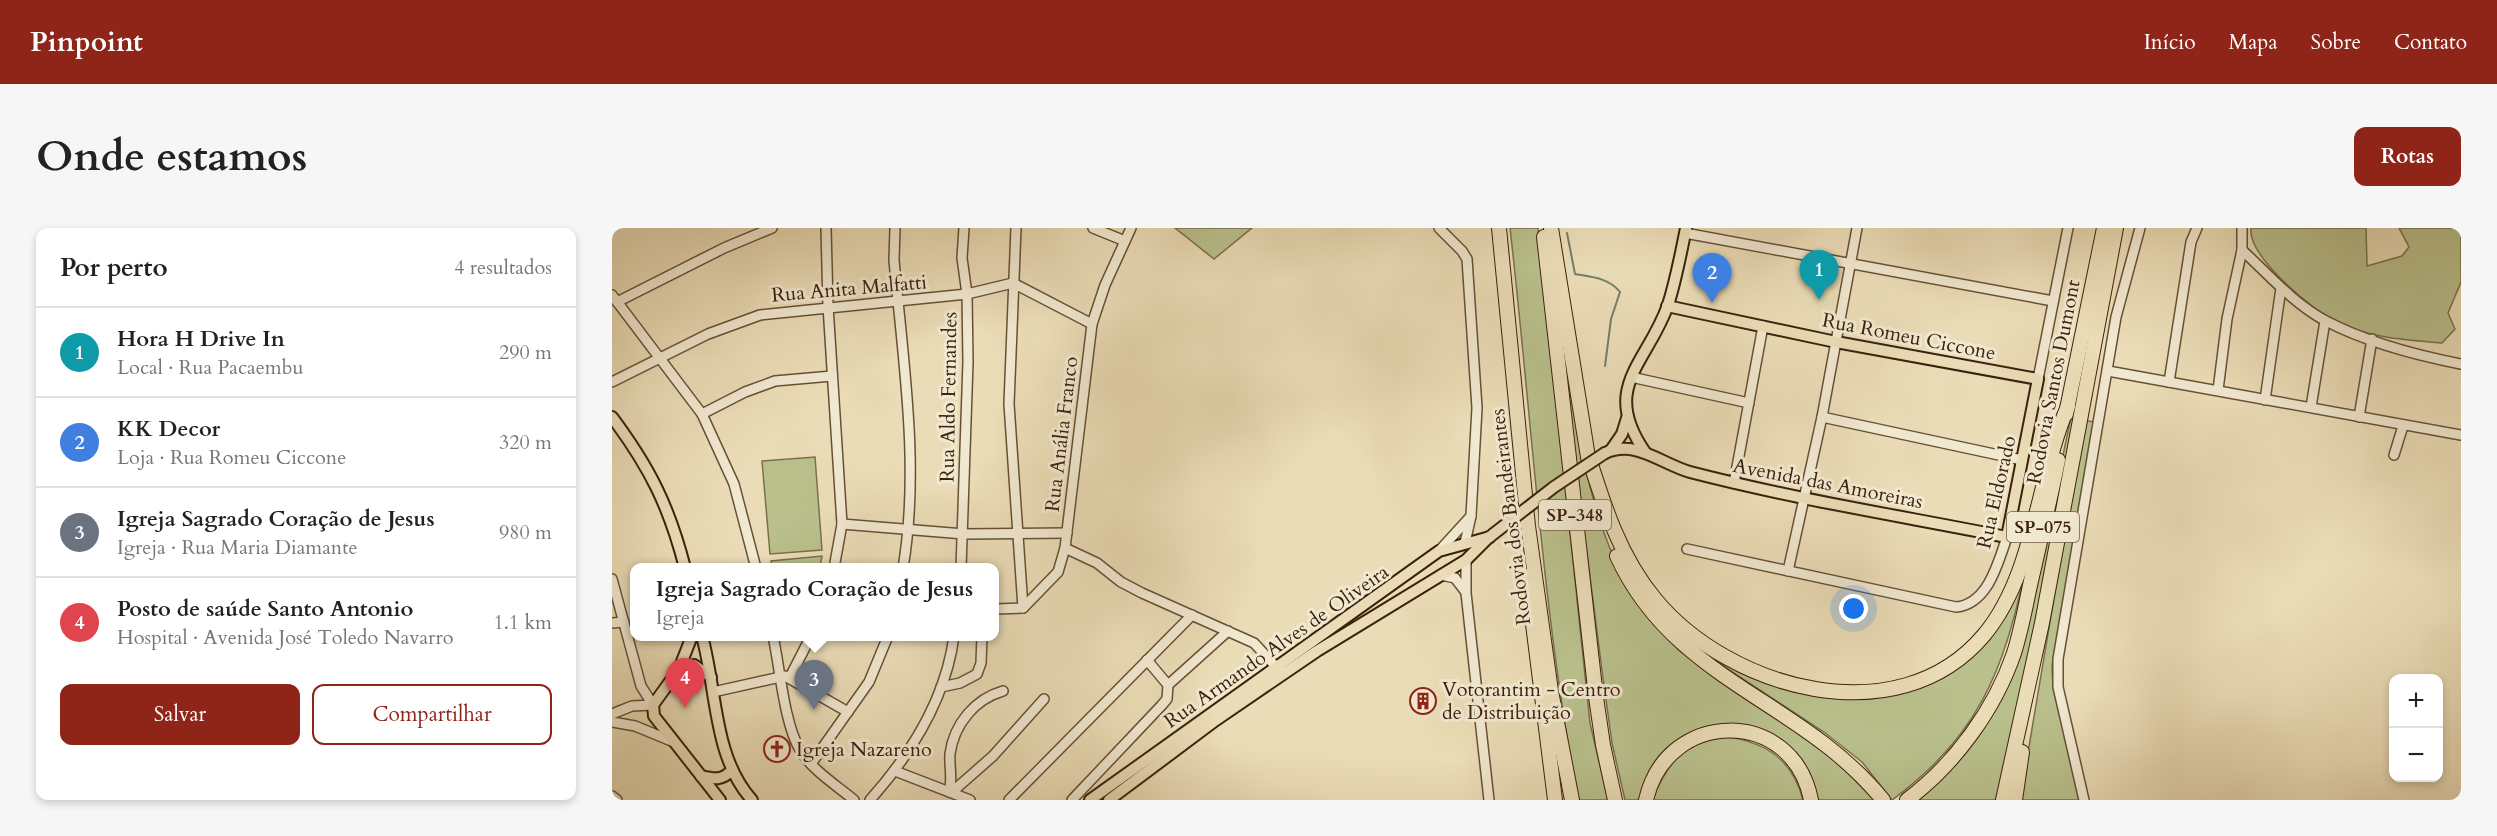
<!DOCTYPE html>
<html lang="pt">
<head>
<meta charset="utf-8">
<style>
  :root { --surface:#fff; --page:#f6f6f6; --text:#222; --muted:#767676; --line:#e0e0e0; --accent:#8f2418 }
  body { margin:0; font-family:Cardo,serif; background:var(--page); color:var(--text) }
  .controls { position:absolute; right:18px; bottom:18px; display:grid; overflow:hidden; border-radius:12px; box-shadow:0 3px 9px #0003 }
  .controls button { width:54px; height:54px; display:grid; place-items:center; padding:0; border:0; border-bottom:2px solid var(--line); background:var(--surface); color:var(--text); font:30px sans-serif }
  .you { position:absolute; left:1242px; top:381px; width:21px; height:21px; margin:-15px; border:4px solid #fff; border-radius:50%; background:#1a73e8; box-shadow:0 0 0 9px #1a73e833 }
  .badge { display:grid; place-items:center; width:39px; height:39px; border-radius:50%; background:var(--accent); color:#fff; font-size:20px; font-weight:700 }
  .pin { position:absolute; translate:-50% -50px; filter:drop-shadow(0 2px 3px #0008) }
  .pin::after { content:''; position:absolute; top:32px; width:21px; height:18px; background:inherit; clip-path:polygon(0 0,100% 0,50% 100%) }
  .popup { position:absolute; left:18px; top:335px; width:369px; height:78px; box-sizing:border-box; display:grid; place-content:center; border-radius:12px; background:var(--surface); filter:drop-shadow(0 2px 4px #0005); font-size:20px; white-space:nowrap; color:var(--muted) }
  .popup b { font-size:22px; color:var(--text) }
  .popup::after { content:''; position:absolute; left:50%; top:100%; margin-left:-12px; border:12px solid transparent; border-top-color:var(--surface) }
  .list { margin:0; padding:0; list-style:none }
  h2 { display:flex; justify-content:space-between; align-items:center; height:78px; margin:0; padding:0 24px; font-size:26px }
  h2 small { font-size:20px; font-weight:400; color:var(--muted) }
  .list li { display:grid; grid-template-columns:39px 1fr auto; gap:18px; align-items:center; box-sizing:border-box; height:90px; padding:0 24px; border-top:2px solid var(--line) }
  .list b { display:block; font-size:22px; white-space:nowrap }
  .list p { margin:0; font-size:20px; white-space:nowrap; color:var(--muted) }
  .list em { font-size:20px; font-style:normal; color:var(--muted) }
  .actions { display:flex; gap:12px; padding:18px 24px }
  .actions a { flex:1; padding:14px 0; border:2px solid var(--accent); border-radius:12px; text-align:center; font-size:21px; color:var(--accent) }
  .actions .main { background:var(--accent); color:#fff }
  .map { position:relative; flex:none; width:1849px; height:572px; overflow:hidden; border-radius:12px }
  header { display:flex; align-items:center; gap:36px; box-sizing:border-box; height:84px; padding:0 30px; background:var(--accent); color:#fff }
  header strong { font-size:28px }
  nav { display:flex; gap:33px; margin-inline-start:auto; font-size:21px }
  .intro { display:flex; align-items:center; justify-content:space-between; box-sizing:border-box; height:144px; padding:0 36px }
  h1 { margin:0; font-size:42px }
  .button { padding:15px 27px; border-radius:12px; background:var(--accent); color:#fff; font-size:21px; font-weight:700 }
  main { display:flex; gap:36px; padding:0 36px }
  aside { flex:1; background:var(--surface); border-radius:12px; box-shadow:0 3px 9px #0003 }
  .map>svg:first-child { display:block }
</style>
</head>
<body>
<header>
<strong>Pinpoint</strong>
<nav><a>Início</a><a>Mapa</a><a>Sobre</a><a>Contato</a></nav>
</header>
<div class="intro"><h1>Onde estamos</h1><a class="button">Rotas</a></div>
<main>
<aside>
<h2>Por perto<small>4 resultados</small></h2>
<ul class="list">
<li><span class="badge" style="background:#0f9aa8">1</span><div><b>Hora H Drive In</b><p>Local · Rua Pacaembu</p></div><em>290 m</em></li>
<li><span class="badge" style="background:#3f7fe0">2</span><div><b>KK Decor</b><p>Loja · Rua Romeu Ciccone</p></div><em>320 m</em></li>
<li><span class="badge" style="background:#6b7280">3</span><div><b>Igreja Sagrado Coração de Jesus</b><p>Igreja · Rua Maria Diamante</p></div><em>980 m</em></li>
<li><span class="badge" style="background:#e0444e">4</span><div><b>Posto de saúde Santo Antonio</b><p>Hospital · Avenida José Toledo Navarro</p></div><em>1.1 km</em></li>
</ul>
<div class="actions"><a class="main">Salvar</a><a>Compartilhar</a></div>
</aside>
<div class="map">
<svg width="1849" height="572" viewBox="0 0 1849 572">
  <rect width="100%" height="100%" fill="#eadcb6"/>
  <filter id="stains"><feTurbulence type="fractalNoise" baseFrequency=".00333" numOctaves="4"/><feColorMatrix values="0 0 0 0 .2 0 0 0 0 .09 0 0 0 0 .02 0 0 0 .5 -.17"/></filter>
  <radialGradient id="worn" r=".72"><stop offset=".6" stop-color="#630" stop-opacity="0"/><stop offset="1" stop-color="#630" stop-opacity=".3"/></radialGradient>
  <!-- green -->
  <g fill="#b9c08c" stroke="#7a704c" stroke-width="1.5">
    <path d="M563,0H640L602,31Z"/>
    <path d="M898,0H926L978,495L996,572H966C930,383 920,191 898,0Z"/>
    <path d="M1639,0H1754L1755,38L1790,28L1797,19L1787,0H1849V54L1836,85L1843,101L1830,115C1796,112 1758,110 1726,95C1702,84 1635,28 1639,0Z"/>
    <path d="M952,119C971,228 981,345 1069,424L1222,530L1262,572H1205C1193,472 1040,472 1029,572H1013L1000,515L991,450L956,177Z"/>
    <path d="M1459,189L1462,190L1438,324L1387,572H1305L1341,536L1416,394Z"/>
    <path d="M1472,192L1482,194L1440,438L1441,460L1468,572H1408Z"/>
    <path d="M203,229L210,322L158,326L150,233Z"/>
    <path d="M210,328L208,339H160L159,333Z"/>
    <path d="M1413,344C1391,444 1366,509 1280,572L1250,534L1212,504L1088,423L1038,370L1092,419L1217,466L1336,442Z"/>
    <path d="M1115,509C1155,514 1181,533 1191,572H1040C1057,533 1070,514 1115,509Z"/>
  </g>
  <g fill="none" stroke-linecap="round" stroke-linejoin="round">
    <!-- stream -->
    <path stroke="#737e6a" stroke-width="2" d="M955,5L963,46C980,49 997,50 1008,64L999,91L993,138"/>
    <defs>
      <g id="minor">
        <path d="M214,0L216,78L230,296L222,340"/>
        <path d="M283,0L282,32C291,133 308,239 291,340"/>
        <path d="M404,0L397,176L411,380"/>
        <path d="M481,0L513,13"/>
        <path d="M827,0L850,23L855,31L865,180L859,288L853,315"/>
        <path d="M1630,0V22C1656,46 1682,76 1714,93C1756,115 1803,127 1849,136"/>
        <path d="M1073,5L1441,73"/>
        <path d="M0,67L90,186L122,256L144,340"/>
        <path d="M5,74L112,20L160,0"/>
        <path d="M1496,143L1849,207"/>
        <path d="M1019,149L1137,175"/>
        <path d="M1426,151L1456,0"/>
        <path d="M0,154L96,106L148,87L355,66L401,55L480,96"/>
        <path d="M1557,154L1579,14L1585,0"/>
        <path d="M1606,162L1615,91L1630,22"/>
        <path d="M1653,172L1669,60"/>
        <path d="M1699,179L1713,93"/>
        <path d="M90,186L133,164L163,153L220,148"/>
        <path d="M1210,189L1410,232"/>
        <path d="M1747,189L1760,111"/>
        <path d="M1782,227L1791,198"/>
        <path d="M1122,255L1151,98"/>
        <path d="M230,296L352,306L455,305"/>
        <path d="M453,320L485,335L509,354L530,365L642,415L667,442"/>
        <path d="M1075,321L1344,379C1376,376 1386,335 1395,309"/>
        <path d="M827,323L859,288"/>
        <path d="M854,332V365L877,572"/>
        <path d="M349,340L356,134L355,66L350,30L352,0"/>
        <path d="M1176,343L1210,189L1245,0"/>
        <path d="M829,347L843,350L853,363"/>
        <path d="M0,351L29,458L41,477L20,478L0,486"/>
        <path d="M382,381L411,380L446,344L453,320L480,96L493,57L519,0"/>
        <path d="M0,395L12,394"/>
        <path d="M161,408C168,440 172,495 188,522C200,542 224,557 242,572"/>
        <path d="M535,432L556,457"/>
        <path d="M178,449L199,408"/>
        <path d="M329,459L348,455L365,446L369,435L370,408"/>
        <path d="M101,464L173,448L236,484"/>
        <path d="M0,494L23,498L62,514"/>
        <path d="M199,536L257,454L276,408"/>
        <path d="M283,543L358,572"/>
        <path d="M337,564C341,551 337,539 338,526C342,496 363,471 391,463"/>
        <path d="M340,564L381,528L432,471"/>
        <path d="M0,568L5,572"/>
        <path d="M258,572C299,526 334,470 342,408"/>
        <path d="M397,572L580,387"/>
        <path d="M460,572L549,478L555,471L556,457L616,403"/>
        <path d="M1472,572L1446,459V431L1504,89L1528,0"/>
      </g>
      <g id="major">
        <path d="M0,189C38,240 57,278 73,340"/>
        <path d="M999,222L1010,206L1015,190"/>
        <path d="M1033,224C988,159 1035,136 1056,77C1064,52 1069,25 1074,0"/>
        <path d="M993,225C1024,211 1049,236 1078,244C1182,271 1289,288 1395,309L1426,151L1224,114L1055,78"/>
        <path d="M80,408L67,441L41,477L42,488L108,572"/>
        <path d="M90,408C105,462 101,529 140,572"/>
        <path d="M67,441L82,437L99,449"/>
        <path d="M89,548C102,551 110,553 120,542"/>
        <path d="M478,572L827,323L878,309"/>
        <path d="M497,572L604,492L705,423L854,332L877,309"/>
      </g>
      <g id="highway">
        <path d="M887,0L916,298L939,463L960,572"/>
        <path d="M939,0L977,235"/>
        <path d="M932,9L984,469L991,517L1003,572"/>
        <path d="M1454,186L1492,0"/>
        <path d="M976,227C992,278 1008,329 1043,371C1117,461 1286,509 1372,407C1423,346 1425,250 1456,178"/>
        <path d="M1005,328C1063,454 1189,471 1271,572"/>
        <path d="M915,348L943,572"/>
        <path d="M1034,572C1055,480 1181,479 1199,572"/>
        <path d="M1295,572C1343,536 1383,481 1402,425C1411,397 1415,368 1422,340C1430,304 1439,268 1446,232"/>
        <path d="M1391,572L1430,395L1504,0"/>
        <path d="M1403,572L1410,524"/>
      </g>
    </defs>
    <!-- minor casing -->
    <use href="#minor" stroke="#675037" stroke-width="12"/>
    <!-- major casing -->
    <use href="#major" stroke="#3b210d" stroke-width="14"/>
    <!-- highway casing -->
    <use href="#highway" stroke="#3b210d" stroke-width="16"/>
    <!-- minor -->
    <use href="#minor" stroke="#f1e8d0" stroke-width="9"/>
    <!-- major -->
    <use href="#major" stroke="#eadcb6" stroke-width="10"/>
    <!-- highway -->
    <use href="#highway" stroke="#eadcb6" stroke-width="14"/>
    <defs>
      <path id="major-bridge" d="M880,307L942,259L993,225"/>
    </defs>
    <!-- major-bridge casing -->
    <use href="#major-bridge" stroke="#3b210d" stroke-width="14" stroke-linecap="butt"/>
    <!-- major-bridge -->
    <use href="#major-bridge" stroke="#eadcb6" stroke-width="10"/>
  </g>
  <!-- icons -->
  <defs>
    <symbol id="building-ring" viewBox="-11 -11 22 22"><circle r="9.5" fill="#f1e8d0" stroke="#8f2418" stroke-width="1.5"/><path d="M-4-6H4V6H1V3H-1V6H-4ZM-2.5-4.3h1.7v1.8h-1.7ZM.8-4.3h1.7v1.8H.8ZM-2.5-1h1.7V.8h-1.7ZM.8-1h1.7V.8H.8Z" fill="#8f2418"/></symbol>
    <symbol id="church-ring" viewBox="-11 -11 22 22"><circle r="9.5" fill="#f1e8d0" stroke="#8f2418" stroke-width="1.5"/><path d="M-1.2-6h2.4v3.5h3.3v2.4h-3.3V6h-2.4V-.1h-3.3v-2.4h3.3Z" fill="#8f2418"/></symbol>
  </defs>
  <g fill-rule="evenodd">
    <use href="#building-ring" x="796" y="458" width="30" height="30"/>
    <use href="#church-ring" x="150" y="506" width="30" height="30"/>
  </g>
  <g text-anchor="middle" stroke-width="6" stroke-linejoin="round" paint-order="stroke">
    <!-- shield labels -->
    <g fill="#f1e8d0" stroke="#725d48" stroke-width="1.5">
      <rect x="927" y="272" width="72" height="30" rx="4.5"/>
      <rect x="1395" y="284" width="72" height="30" rx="4.5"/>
    </g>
    <g font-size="18" font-weight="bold" fill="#3b210d">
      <text x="963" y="293">SP-348</text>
      <text x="1431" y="305">SP-075</text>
    </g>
    <!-- street labels -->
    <g font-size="20" fill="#3b210d" stroke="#f1e8d0">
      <text transform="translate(237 60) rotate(-5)" y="7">Rua Anita Malfatti</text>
      <text transform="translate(1297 108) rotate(11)" y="7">Rua Romeu Ciccone</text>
      <text transform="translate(1441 154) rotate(-79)" y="7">Rodovia Santos Dumont</text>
      <text transform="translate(336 169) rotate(-89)" y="7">Rua Aldo Fernandes</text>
      <text transform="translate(449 206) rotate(-83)" y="7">Rua Anália Franco</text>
      <text transform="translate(1216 255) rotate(11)" y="7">Avenida das Amoreiras</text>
      <text transform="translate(1384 264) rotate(-77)" y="7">Rua Eldorado</text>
      <text transform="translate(898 289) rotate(-97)" y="7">Rodovia dos Bandeirantes</text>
      <text transform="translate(664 418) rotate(-35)" y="7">Rua Armando Alves de Oliveira</text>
    </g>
    <!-- poi labels -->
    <g font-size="20" fill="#3b210d" stroke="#f1e8d0" text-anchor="start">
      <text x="830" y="468">Votorantim - Centro<tspan x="830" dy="23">de Distribuição</tspan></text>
      <text x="184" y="528">Igreja Nazareno</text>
    </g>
  </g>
  <rect width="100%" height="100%" filter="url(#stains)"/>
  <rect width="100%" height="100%" fill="url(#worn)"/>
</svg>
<div class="controls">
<button>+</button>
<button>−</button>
</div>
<div class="you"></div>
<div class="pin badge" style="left:1207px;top:72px;background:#0f9aa8">1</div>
<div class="pin badge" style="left:1100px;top:75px;background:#3f7fe0">2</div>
<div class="pin badge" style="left:202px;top:482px;background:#6b7280">3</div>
<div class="popup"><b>Igreja Sagrado Coração de Jesus</b>Igreja</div>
<div class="pin badge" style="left:73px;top:480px;background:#e0444e">4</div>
</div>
</main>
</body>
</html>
